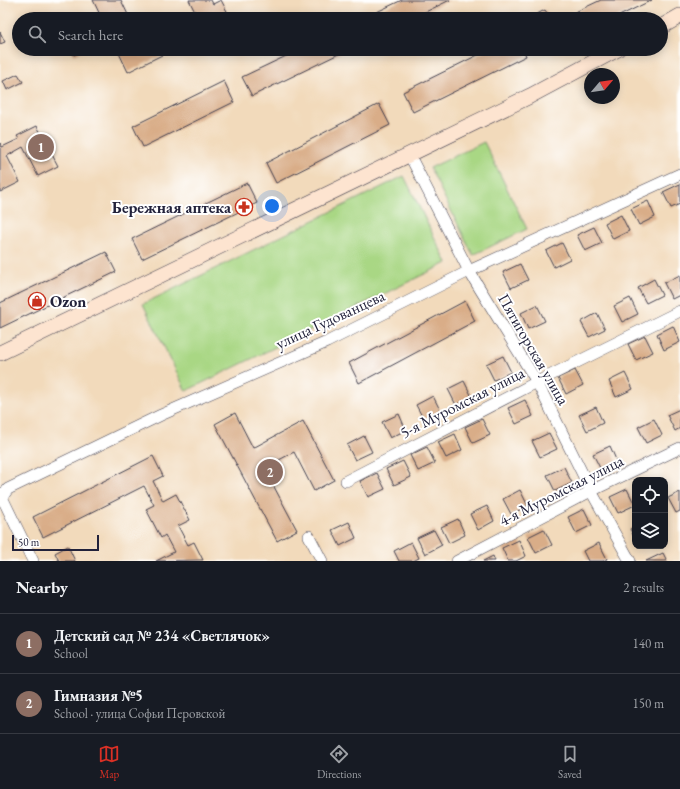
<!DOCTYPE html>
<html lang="en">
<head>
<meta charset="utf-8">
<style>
  :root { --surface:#171b24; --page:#20242c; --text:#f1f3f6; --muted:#9ea1a6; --line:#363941; --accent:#d93025 }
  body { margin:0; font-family:"EB Garamond",serif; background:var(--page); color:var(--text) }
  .controls { position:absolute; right:12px; bottom:12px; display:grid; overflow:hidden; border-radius:8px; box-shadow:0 2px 10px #0003 }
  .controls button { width:36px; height:36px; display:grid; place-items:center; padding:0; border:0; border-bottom:1px solid var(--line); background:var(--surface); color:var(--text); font:20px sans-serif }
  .compass { position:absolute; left:584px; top:68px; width:36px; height:36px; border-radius:50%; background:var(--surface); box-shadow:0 2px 10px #0003; rotate:61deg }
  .scale { position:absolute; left:12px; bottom:10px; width:87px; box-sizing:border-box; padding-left:4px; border:2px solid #22223b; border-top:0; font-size:11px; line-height:14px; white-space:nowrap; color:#22223b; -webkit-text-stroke:3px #fff; paint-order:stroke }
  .you { position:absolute; left:272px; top:206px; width:14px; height:14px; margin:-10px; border:3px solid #fff; border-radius:50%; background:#1a73e8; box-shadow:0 0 0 6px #1a73e833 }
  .badge { display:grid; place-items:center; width:26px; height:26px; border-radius:50%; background:var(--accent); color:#fff; font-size:13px; font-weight:700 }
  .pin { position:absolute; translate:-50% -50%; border:2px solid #fff; box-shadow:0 1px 4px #0006 }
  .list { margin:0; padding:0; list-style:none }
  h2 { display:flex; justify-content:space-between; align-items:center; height:52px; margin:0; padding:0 16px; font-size:17px }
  h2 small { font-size:13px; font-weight:400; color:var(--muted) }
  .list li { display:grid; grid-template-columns:26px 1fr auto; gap:12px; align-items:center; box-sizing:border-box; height:60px; padding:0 16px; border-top:1px solid var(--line) }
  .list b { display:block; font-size:15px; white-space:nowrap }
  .list p { margin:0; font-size:13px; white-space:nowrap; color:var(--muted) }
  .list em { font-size:13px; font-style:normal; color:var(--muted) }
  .icon { flex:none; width:22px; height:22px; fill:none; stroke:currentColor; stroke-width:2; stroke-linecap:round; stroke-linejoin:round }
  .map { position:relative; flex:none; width:680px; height:561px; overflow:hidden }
  .search { position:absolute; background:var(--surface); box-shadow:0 2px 10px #0003; left:12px; right:12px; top:12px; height:44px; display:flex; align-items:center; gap:10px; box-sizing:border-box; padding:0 14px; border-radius:22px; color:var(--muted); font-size:15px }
  .sheet { height:172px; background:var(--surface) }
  nav { display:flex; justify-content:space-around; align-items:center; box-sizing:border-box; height:56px; border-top:1px solid var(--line); background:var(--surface); font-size:11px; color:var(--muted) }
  nav a { display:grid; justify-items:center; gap:2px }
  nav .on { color:var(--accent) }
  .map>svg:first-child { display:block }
</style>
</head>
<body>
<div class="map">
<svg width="680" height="561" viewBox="0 0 680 561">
  <rect width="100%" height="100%" fill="#fff"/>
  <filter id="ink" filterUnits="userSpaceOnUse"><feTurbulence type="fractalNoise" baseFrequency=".025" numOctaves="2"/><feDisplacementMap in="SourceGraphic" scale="8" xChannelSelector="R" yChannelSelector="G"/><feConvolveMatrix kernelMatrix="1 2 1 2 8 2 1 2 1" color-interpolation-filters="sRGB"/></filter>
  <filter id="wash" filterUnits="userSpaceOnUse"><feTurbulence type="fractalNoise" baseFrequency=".012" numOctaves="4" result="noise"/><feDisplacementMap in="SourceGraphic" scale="16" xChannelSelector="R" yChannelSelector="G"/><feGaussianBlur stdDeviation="0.9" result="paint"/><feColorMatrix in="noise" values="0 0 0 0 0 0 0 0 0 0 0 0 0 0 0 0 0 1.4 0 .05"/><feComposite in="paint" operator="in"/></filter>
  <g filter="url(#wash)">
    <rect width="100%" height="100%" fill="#f2dabb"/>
    <!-- green -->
    <g fill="#a9d784" stroke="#667c60">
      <path d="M484,142L527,229L473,255L430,168Z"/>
      <path d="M404,176L447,263L186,391L143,304Z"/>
    </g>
    <g id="blocks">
      <!-- building -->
      <g fill="#d9ad88">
        <path d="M93,0H121L130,19H102Z"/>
        <path d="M189,0H211L213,4L221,0L231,19H181L195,12Z"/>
        <path d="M402,0H450L411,19H362Z"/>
        <path d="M601,0H652L613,19H570L569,15Z"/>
        <path d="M545,10L550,17L537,19L535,15Z"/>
        <path d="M0,32L5,42L0,44Z"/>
        <path d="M71,49H86L74,55Z"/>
        <path d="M117,49H174L128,72Z"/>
        <path d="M301,49H349L252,96L242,77Z"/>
        <path d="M490,49H523L526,56L413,112L403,92Z"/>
        <path d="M18,74L23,82L7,90L3,81Z"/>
        <path d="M224,81L234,102L143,147L133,126Z"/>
        <path d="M379,104L390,125L276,183L266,163Z"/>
        <path d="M37,126L58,166L38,176L23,147L7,156L20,182L0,192V143L2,147L19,139L17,136Z"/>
        <path d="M247,183L257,203L142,259L132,239Z"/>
        <path d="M680,184V204L671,208L663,192Z"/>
        <path d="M648,201L655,217L639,225L631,209Z"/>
        <path d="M621,215L629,231L613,239L605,223Z"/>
        <path d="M594,227L602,243L585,251L577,235Z"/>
        <path d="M562,243L570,259L554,267L546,251Z"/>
        <path d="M106,252L116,272L0,328V303Z"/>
        <path d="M520,264L528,280L511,288L503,272Z"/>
        <path d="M680,275V295L672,299L664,283Z"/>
        <path d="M654,279L662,295L646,303L638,288Z"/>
        <path d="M630,298L638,314L622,322L614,306Z"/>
        <path d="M465,301L475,321L359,383L349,363Z"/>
        <path d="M537,305L545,321L528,329L521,313Z"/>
        <path d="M597,313L605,329L589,337L581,322Z"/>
        <path d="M673,326L680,342L664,350L657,334Z"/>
        <path d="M645,336L653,352L636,360L628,344Z"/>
        <path d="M503,356L511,372L494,380L486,364Z"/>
        <path d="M575,370L583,385L566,394L558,378Z"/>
        <path d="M625,373L633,389L616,397L609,381Z"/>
        <path d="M464,381L472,397L456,405L448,389Z"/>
        <path d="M433,396L441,412L424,420L416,405Z"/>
        <path d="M525,400L533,416L516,424L508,408Z"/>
        <path d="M596,407L603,423L587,431L579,415Z"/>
        <path d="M680,409V428L675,431L667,415Z"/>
        <path d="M235,413L253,448L303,421L334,480L314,491L294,452L264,468L297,530L277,541L215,424Z"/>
        <path d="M399,414L406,430L390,438L382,422Z"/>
        <path d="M482,419L490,435L473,443L465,427Z"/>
        <path d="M654,419L662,435L646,443L638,427Z"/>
        <path d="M549,433L557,449L540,457L532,441Z"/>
        <path d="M455,434L462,450L446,458L438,442Z"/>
        <path d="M364,436L372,452L355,460L347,445Z"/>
        <path d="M610,446L617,462L601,470L593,454Z"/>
        <path d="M427,447L435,463L418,471L410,455Z"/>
        <path d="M153,456L163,476L153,481L163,501L176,494L190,520L178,526L188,545L194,542L203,560L156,561L174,552L165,535L161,538L146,509L154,505L144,486L43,537L33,517Z"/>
        <path d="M403,461L411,477L394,485L386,469Z"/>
        <path d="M564,467L572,483L555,491L547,475Z"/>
        <path d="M377,473L385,489L368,497L360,481Z"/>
        <path d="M627,489L635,505L618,513L610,497Z"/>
        <path d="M520,490L528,506L511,514L503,499Z"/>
        <path d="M680,492V511L676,513L668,498Z"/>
        <path d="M487,506L494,521L478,530L470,514Z"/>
        <path d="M584,509L592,525L576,533L568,517Z"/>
        <path d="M458,519L465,535L449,543L441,527Z"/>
        <path d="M349,522L356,538L340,546L332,530Z"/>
        <path d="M635,526V539L630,529Z"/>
        <path d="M544,529L552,545L536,553L528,537Z"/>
        <path d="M434,530L442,545L425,554L417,538Z"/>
        <path d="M519,540L526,556L516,561H508L502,548Z"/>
        <path d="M411,542L419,558L413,561H399L394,551Z"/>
        <path d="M599,543L607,559L603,561H588L583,551Z"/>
        <path d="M68,546L75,561H59L55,553Z"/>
        <path d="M663,553L667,561H646Z"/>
        <path d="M493,556L495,561H483Z"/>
      </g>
    </g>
  </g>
  <g filter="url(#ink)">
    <use href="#blocks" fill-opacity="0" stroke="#413e4e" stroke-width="1"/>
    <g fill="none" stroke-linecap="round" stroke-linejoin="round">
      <defs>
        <g id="street">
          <path d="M409,154L469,271L537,382L591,491L630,561"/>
          <path d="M346,481L537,382L680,311"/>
          <path d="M0,493L33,561"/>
          <path d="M0,500L8,489L161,415L327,342L469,271L680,174"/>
          <path d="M309,536L322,561"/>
          <path d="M457,561L591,491L680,448"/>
        </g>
        <g id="secondary">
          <path d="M661,27L680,16"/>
          <path d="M0,353L530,96L618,49"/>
        </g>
      </defs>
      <!-- street casing -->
      <use href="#street" stroke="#413e4e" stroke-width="12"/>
      <!-- secondary casing -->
      <use href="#secondary" stroke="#413e4e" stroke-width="16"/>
      <!-- street -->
      <use href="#street" stroke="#fff" stroke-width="11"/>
      <!-- secondary -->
      <use href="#secondary" stroke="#fde4d0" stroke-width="15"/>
    </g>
  </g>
  <!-- icons -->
  <defs>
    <symbol id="pharmacy-ring" viewBox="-11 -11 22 22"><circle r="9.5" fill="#fff" stroke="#c8321e" stroke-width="1.5"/><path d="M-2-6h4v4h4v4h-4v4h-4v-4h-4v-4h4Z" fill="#c8321e"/></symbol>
    <symbol id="shop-ring" viewBox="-11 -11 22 22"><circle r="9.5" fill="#fff" stroke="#c8321e" stroke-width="1.5"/><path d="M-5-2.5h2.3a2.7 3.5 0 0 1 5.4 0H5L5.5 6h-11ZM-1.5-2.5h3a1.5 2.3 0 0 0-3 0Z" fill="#c8321e"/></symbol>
  </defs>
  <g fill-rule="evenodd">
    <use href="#pharmacy-ring" x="234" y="197" width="20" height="20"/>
    <use href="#shop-ring" x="27" y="291" width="20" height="20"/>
  </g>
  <g text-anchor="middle" stroke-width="4" stroke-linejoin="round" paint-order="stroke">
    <!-- poi labels -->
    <g font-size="16" font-weight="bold" fill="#22223b" stroke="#fff" text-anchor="end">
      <text x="231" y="213">Бережная аптека</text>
      <text x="50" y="307" text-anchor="start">Ozon</text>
    </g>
    <!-- street labels -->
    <g font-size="16" fill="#22223b" stroke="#fff">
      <text transform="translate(330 319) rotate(-25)" y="6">улица Гудованцева</text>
      <text transform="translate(534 349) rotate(60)" y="6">Пятигорская улица</text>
      <text transform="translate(462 402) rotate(-27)" y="6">5-я Муромская улица</text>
      <text transform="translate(561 490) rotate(-27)" y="6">4-я Муромская улица</text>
    </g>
  </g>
</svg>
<div class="controls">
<button><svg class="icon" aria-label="locate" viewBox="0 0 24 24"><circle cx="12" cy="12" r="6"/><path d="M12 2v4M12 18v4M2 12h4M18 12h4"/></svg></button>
<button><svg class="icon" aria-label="layers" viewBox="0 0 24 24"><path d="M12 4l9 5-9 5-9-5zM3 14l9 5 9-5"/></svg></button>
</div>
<svg class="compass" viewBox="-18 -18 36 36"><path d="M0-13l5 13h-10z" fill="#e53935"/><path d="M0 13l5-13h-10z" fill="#9ea1a6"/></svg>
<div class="scale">50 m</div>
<div class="you"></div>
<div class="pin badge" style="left:41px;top:147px;background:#8d6e63">1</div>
<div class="pin badge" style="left:270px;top:472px;background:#8d6e63">2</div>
<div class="search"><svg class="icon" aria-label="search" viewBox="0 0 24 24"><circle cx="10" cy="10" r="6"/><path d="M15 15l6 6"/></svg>Search here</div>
</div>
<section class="sheet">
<h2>Nearby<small>2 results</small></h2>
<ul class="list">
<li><span class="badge" style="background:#8d6e63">1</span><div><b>Детский сад № 234 «Светлячок»</b><p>School</p></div><em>140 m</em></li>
<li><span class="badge" style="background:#8d6e63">2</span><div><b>Гимназия №5</b><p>School · улица Софьи Перовской</p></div><em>150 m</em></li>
</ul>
</section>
<nav>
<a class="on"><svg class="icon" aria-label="map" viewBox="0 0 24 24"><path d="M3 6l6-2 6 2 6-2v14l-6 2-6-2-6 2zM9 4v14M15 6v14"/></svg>Map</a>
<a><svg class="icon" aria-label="directions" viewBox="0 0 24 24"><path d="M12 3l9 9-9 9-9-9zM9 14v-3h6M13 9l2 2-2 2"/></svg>Directions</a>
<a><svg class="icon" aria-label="saved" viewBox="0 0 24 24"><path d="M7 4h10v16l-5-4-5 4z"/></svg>Saved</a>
</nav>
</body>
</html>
